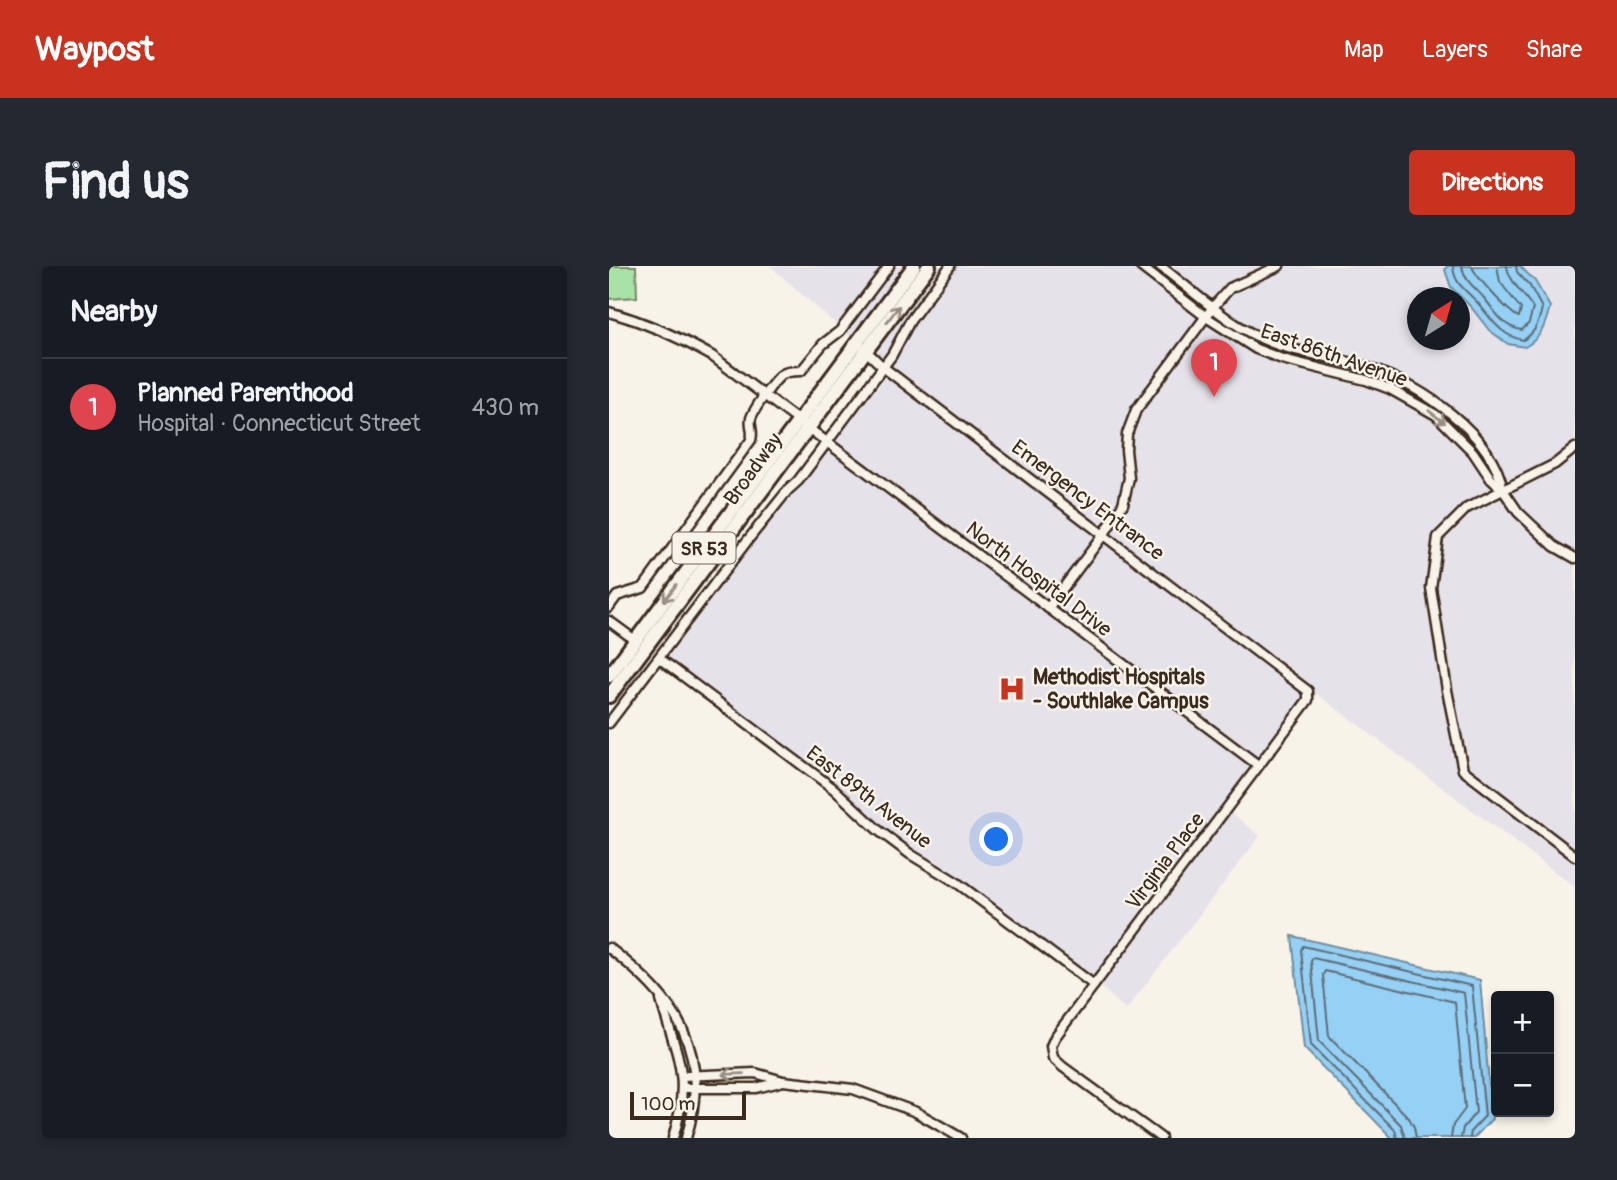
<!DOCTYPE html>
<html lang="en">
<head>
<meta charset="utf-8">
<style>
  :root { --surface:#171b24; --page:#242831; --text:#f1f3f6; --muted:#9ea1a6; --line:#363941; --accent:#c8321e }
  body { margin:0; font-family:Pangolin,sans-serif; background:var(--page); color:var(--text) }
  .controls { position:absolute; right:21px; bottom:21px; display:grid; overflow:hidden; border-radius:7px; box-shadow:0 4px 10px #0003 }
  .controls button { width:63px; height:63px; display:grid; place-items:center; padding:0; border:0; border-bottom:2px solid var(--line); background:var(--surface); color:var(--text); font:35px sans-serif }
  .compass { position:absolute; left:798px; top:21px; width:63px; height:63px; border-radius:50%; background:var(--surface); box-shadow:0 4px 10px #0003; rotate:37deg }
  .scale { position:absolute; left:21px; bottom:18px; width:116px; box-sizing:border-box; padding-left:7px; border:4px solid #3b2a1e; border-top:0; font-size:19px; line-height:24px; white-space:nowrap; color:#3b2a1e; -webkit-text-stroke:5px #f7f3e8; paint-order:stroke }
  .you { position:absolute; left:388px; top:574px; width:24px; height:24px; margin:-18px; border:5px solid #fff; border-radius:50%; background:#1a73e8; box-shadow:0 0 0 10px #1a73e833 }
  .badge { display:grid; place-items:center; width:46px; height:46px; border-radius:50%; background:var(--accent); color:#fff; font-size:23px; font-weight:700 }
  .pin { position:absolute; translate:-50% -58px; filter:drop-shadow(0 2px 4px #0008) }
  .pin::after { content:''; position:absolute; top:37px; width:24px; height:21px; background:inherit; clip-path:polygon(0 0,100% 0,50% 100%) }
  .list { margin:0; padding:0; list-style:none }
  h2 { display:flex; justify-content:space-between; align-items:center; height:91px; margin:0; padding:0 28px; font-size:30px }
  h2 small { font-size:23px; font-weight:400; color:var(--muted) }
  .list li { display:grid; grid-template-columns:46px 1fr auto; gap:21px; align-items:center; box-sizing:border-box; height:98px; padding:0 28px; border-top:2px solid var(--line) }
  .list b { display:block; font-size:26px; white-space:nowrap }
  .list p { margin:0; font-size:23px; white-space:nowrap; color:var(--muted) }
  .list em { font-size:23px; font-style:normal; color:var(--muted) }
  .map { position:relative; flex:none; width:966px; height:872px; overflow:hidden; border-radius:7px }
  header { display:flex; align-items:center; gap:42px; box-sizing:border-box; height:98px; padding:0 35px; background:var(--accent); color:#fff }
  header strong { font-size:33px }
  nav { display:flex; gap:38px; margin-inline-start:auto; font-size:24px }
  .intro { display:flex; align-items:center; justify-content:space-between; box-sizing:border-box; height:168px; padding:0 42px }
  h1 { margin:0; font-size:49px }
  .button { padding:18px 32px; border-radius:7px; background:var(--accent); color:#fff; font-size:24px; font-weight:700 }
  main { display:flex; gap:42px; padding:0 42px }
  aside { flex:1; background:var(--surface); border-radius:7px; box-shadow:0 4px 10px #0003 }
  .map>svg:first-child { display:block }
</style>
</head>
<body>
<header>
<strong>Waypost</strong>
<nav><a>Map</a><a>Layers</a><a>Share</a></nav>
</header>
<div class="intro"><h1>Find us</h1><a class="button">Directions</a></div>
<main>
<aside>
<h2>Nearby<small></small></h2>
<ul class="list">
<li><span class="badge" style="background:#e0444e">1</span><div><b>Planned Parenthood</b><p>Hospital · Connecticut Street</p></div><em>430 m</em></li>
</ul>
</aside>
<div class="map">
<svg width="966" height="872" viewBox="0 0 966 872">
  <rect width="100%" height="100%" fill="#f7f3e8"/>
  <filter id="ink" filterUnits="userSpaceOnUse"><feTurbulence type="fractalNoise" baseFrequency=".0143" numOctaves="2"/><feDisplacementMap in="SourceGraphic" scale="14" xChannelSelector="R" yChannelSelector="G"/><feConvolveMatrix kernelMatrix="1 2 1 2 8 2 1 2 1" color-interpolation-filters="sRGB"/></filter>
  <g filter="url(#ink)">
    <!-- built -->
    <path fill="#e6e2e9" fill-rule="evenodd" d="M161,0H966V621L708,428L621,546L651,570L517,744L481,711L346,608L301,580L264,553L227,518L58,392L176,233L196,215L280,105ZM808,32H850V74H808Z"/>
    <!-- green -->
    <path fill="#a8e2a7" stroke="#728662" stroke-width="2" d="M0,0H27L28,31L0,33Z"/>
    <!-- water -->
    <g fill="#95d0f5" stroke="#718e9f" stroke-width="2">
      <path d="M838,0H911L926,15L941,41C936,59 933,71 916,81L899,78L880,64L862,41L842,21L836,4Z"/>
      <path d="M683,670L871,714L883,853L865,872H783L695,782Z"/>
    </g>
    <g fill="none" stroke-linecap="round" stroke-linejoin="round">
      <!-- shore -->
      <g stroke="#5f6c74" stroke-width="2">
        <path d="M844,0C845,18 857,24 868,36C883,53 891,70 914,74C927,67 930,55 933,42L921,20L908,6L907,0"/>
        <path d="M853,0C855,15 866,21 875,32C886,45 894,62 913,64L920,57L924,42C916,29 899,14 898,0"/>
        <path d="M863,0C865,9 901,48 910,51L912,43L891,16L888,0"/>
        <path d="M788,872L786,864L702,779L692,684L694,680L863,720L876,850L862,865L861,872"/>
        <path d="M796,872L792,859L710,775L702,695L704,692L855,727L867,846L854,862L852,872"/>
        <path d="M807,872L805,861L800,852L720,770L714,709L716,705L846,736L856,843L844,859L842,872"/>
      </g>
      <defs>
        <g id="minor">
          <path d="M531,0L597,51L647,83L673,93L757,114L781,123L827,149L864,186L882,213L894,224L909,246L945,280L966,292"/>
          <path d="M551,0C587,27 623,63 666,78C696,89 730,91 760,102C812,120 883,166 894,224"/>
          <path d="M0,46C36,56 70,71 103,90L649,499"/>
          <path d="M255,83L274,101L699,425V434L446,771L442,780L444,792L454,801L552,872"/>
          <path d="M966,182L946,198L858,242L829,271L822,322L838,424L854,504L966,590"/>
          <path d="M0,341L8,330L34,322L142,174C145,165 140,160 142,152C145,143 164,116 171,110C176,105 185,105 192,105L214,78L231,65L280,0"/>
          <path d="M439,342L495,268L514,238L520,212L517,184L518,168L527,144L604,41L621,22L670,0"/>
          <path d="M0,355L26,374"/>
          <path d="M50,392L225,523L269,564L301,588L347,616L485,719"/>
          <path d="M0,457L138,275L179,224L189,215L283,89L301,55L341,0"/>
          <path d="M0,682C67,733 104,786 77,872"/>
          <path d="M52,734C68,792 83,810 64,872"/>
          <path d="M73,810L146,807L174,815L244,823L307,846L352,872"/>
          <path d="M74,822H147L171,816"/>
        </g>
        <g id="primary">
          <path d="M0,410L305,0"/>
          <path d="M0,430L320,0"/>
        </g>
      </defs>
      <!-- minor casing -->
      <use href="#minor" stroke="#3b2a1e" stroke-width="13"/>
      <!-- primary casing -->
      <use href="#primary" stroke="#3b2a1e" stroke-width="18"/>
      <!-- minor -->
      <use href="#minor" stroke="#f7f3e8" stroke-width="8"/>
      <!-- primary -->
      <use href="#primary" stroke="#f7f3e8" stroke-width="12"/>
    </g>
    <!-- one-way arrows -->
    <defs><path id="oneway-shaft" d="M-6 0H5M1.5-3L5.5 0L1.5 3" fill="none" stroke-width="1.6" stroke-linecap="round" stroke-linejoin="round" transform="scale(1.75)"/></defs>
    <g stroke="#998e83">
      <use href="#oneway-shaft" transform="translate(284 48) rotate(-53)"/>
      <use href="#oneway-shaft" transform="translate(828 151) rotate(38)"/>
      <use href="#oneway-shaft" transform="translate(61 327) rotate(127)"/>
      <use href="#oneway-shaft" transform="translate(124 808) rotate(178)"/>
    </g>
  </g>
  <!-- icons -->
  <defs>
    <symbol id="hospital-bare" viewBox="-9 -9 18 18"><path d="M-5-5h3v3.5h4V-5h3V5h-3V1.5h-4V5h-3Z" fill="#c8321e" stroke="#f7f3e8" stroke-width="2.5" paint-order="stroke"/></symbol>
  </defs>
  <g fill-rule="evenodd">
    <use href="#hospital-bare" x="384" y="404" width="38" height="38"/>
  </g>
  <g text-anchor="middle" stroke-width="5" stroke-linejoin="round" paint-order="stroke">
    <!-- shield labels -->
    <rect fill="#f7f3e8" stroke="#73665b" stroke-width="2" x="63.5" y="266.5" width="63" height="31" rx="5"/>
    <g font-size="19" font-weight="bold" fill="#3b2a1e">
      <text x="95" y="289">SR 53</text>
    </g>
    <!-- street labels -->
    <g font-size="21" fill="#3b2a1e" stroke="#f7f3e8">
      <text transform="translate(725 89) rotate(19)" y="7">East 86th Avenue</text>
      <text transform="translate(144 203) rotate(-54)" y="7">Broadway</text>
      <text transform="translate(479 234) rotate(37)" y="7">Emergency Entrance</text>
      <text transform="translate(430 313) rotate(37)" y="7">North Hospital Drive</text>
      <text transform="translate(260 531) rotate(38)" y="7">East 89th Avenue</text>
      <text transform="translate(556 595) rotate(-53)" y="7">Virginia Place</text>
    </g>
    <!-- poi labels -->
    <g font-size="21" font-weight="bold" fill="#3b2a1e" stroke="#f7f3e8" text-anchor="start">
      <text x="424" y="418">Methodist Hospitals<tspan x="424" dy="24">- Southlake Campus</tspan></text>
    </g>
  </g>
</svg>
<div class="controls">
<button>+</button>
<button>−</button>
</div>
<svg class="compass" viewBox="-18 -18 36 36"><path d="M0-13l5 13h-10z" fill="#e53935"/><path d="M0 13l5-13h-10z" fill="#9ea1a6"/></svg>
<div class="scale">100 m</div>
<div class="you"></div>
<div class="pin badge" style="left:605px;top:131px;background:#e0444e">1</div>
</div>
</main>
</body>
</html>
